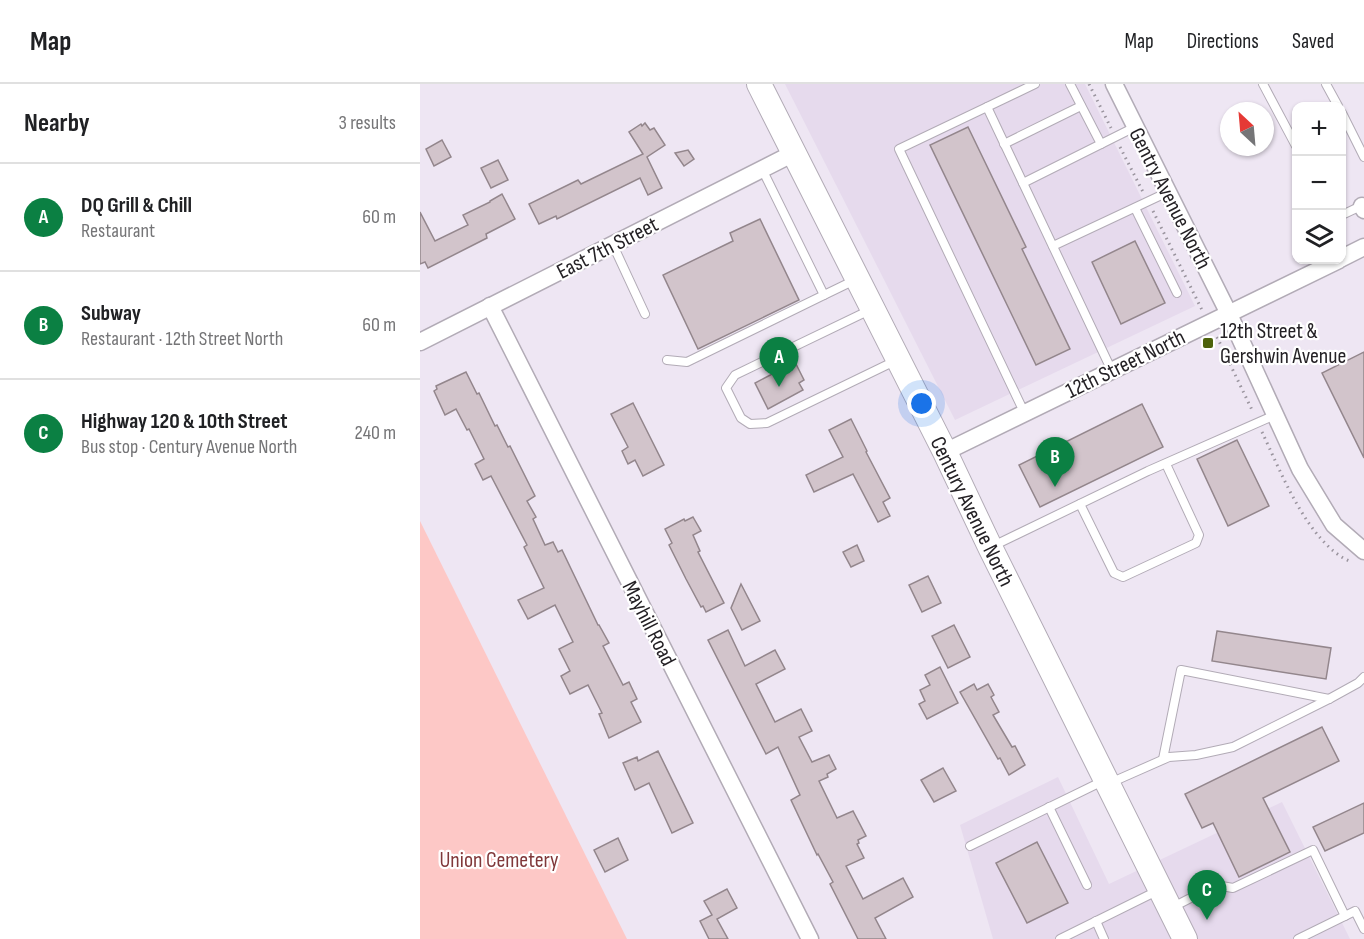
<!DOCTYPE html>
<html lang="en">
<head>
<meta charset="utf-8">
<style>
  :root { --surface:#fff; --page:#f2f2f2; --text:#202124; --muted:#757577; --line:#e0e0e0; --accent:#0b8043 }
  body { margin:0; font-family:"Sofia Sans Condensed",sans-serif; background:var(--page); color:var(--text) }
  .controls { position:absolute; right:18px; top:18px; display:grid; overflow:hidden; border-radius:12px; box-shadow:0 2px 4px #0004 }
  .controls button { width:54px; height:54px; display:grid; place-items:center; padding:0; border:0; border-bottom:2px solid var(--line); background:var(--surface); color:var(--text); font:30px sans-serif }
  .compass { position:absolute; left:800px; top:18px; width:54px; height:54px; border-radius:50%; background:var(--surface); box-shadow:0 2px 4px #0004; rotate:334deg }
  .you { position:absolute; left:502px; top:320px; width:21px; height:21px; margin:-15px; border:4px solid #fff; border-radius:50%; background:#1a73e8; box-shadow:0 0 0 9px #1a73e833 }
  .badge { display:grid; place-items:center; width:39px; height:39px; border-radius:50%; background:var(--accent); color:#fff; font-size:20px; font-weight:700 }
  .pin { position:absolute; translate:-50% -50px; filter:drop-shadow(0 2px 3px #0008) }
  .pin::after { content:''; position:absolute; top:32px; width:21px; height:18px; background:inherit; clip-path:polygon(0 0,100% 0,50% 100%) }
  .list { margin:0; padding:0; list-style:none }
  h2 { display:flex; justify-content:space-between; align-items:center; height:78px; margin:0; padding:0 24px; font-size:26px }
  h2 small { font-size:20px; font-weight:400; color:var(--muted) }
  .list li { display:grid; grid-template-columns:39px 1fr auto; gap:18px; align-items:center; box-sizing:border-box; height:108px; padding:0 24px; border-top:2px solid var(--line) }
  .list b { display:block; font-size:22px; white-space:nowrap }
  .list p { margin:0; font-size:20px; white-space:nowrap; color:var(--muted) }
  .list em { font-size:20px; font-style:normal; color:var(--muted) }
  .icon { flex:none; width:33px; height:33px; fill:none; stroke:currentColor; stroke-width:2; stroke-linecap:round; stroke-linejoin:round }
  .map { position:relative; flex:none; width:944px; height:855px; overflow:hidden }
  header { display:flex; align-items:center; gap:36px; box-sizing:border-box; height:84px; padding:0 30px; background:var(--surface); border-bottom:2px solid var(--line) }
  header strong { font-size:28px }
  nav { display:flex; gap:33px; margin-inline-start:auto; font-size:21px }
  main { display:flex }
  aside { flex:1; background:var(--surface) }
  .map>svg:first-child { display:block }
</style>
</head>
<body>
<header>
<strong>Map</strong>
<nav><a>Map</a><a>Directions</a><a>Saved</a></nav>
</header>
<main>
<aside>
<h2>Nearby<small>3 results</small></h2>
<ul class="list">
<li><span class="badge">A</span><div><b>DQ Grill &amp; Chill</b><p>Restaurant</p></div><em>60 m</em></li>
<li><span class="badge">B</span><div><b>Subway</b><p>Restaurant · 12th Street North</p></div><em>60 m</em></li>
<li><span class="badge">C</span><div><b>Highway 120 &amp; 10th Street</b><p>Bus stop · Century Avenue North</p></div><em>240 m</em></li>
</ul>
</aside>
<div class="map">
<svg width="944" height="855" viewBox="0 0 944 855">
  <rect width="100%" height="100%" fill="#eee6f3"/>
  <!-- built -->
  <g fill="#e6daed">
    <path d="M365,0H665L775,222L535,336Z"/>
    <path d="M638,693L689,800L862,718L930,855H573L540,741Z"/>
  </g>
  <!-- green -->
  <path fill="#fdc8c6" d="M0,437L207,855H0Z"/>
  <!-- building -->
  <g fill="#d2c4cb" stroke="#93868c" stroke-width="1.5">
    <path d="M225,39L230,46L234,44L245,61L227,73L242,104L228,111L220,94L137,135L136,132L119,140L109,120L158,96L161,100L223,70L209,48L221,40L222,42Z"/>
    <path d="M548,43L606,163L602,165L650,265L616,281L510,61Z"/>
    <path d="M22,56L31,73L14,82L6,65Z"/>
    <path d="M268,66L274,75L264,82L255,69Z"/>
    <path d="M78,76L88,96L71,104L61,84Z"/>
    <path d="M82,110L95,135L66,150L67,154L8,184L5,178L0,180V128L15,157L48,141L43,131L70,118V117Z"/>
    <path d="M340,135L379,216L278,265L243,191L313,157L310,149Z"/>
    <path d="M715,157L745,219L701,240L672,178Z"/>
    <path d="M944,268V374L902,289Z"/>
    <path d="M375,278L384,296L379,299L383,306L348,325L335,299Z"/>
    <path d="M46,288L57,310L59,309L75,342L77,341L88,363L90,362L115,412L107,417L116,433L113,435L125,461L133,458L138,468L142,466L178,541H179L189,559L183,562L203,601L209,598L217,615L211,618L221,638L189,654L179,630L182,629L168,601L150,610L141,592L150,587L139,565L153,558L135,521L108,535L98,516L124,504L104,463L107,461L71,392L63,396L55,380L64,375L49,345L47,346L36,325L25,331L14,307L17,305L16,302Z"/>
    <path d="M213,319L244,381L223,392L215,376L208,380L202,367L208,363L191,330Z"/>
    <path d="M722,320L743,363L620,423L599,381Z"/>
    <path d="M431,335L447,367L446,368L470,414L463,418L470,432L458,438L433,390L394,408L386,391L423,373L409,346Z"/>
    <path d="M817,356L849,422L808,442L777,375Z"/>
    <path d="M273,433L281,447L273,451L280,467L278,468L304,519L286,528L283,522L281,523L266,495L249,461L252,459L245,445L264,435L265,437Z"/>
    <path d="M437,461L444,477L431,483L423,468Z"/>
    <path d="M508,492L521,519L502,528L489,501Z"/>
    <path d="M321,500L340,537L322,546L311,524Z"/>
    <path d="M534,541L550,573L528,584L512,552Z"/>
    <path d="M308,546L325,582L355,566L365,585L336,600L355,638L381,625L392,647L379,653L392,678L409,671L416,685L407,690L408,693L399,697L417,734L433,727L446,752L438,756L439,759L437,760L444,774L426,782L443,815L483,794L493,813L455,834L466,855H438L410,800L413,798L398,770L397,771L371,716L380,711L358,663L346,670L288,556Z"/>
    <path d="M797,547L911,564L906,595L792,577Z"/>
    <path d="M520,583L538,619L507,635L499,620L505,617L500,606L510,601L505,591Z"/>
    <path d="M554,600L557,606L568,600L574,611L571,613L579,628L573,631L592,663L595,662L605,681L589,691L580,674L578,675L540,608Z"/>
    <path d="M902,643L919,677L843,714L870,768L819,793L793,739L782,744L765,710Z"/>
    <path d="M238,667L273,739L252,749L229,699L215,706L203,679L217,673L218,677Z"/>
    <path d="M523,684L536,707L514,718L501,696Z"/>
    <path d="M944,719V749L905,767L893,743Z"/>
    <path d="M198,754L208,776L185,788L174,766Z"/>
    <path d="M617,758L648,819L607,839L576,779Z"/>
    <path d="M307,805L317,824L297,835L308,855H289L280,837L292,831L284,817Z"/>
  </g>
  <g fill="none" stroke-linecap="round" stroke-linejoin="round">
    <defs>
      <g id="service">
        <path d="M650,0L681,60"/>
        <path d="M843,0L876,62"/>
        <path d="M906,0L918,22"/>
        <path d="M567,23L615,0"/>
        <path d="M922,29L944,73"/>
        <path d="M584,60L661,22"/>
        <path d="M603,99L715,43"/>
        <path d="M715,124L757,209"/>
        <path d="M922,131L943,121"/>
        <path d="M193,161L225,230"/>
        <path d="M633,162L748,108"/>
        <path d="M404,211L437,195"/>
        <path d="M452,225L315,291L306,304L321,334L330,340L347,339L477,276"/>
        <path d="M247,276L267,278L404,211L342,85"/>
        <path d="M604,328L479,65L567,23L691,285"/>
        <path d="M660,420L694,489L703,493L776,459L779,451L746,380"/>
        <path d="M573,462L728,387L855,331"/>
        <path d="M743,675L761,586L909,615"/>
        <path d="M690,699L749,673L776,671L813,663L909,615L938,599L944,593"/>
        <path d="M629,723L667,801"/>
        <path d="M550,762L685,696"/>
        <path d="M753,823L796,801L813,804L893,766L925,832"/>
        <path d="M676,837L684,855"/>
        <path d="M640,855L739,806"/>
        <path d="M878,855L935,827L944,845"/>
      </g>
      <g id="minor">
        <path d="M694,0L808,228L880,385L914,441L944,467"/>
        <path d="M942,122L944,126"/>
        <path d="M922,174L944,163"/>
        <path d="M70,222L390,855"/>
        <path d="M0,258L374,69"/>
        <path d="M525,368L919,176"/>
      </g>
      <path id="secondary" d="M339,0L525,368L570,463L765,855"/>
    </defs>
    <!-- service casing -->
    <use href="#service" stroke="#b2abb6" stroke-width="10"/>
    <!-- minor casing -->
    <use href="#minor" stroke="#b2abb6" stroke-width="19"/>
    <!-- secondary casing -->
    <use href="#secondary" stroke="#b2abb6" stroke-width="26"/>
    <!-- path -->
    <g stroke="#9a949e" stroke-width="3" stroke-dasharray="1.5 4.5" stroke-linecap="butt">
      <path d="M669,0L691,44"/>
      <path d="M700,63L723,108"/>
      <path d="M733,127L782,226"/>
      <path d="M797,253L833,328"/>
      <path d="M842,348C861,388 887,457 929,477"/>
    </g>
    <!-- service -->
    <use href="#service" stroke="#fff" stroke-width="8"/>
    <!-- minor -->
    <use href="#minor" stroke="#fff" stroke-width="16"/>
    <!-- secondary -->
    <use href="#secondary" stroke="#fff" stroke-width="24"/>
  </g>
  <!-- markers -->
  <rect fill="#4d620c" stroke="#fff" stroke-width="2" x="782" y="253" width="12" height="12" rx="3"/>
  <g text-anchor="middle" stroke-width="4.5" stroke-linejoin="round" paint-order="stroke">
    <!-- street labels -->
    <g font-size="22" fill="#242125" stroke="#fff">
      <text transform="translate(751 114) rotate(63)" y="8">Gentry Avenue North</text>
      <text transform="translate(187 163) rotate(-27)" y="8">East 7th Street</text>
      <text transform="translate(705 279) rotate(-26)" y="8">12th Street North</text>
      <text transform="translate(553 427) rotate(64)" y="8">Century Avenue North</text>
      <text transform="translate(230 539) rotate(63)" y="8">Mayhill Road</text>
    </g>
    <!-- poi labels -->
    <g font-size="22" fill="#242125" stroke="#fff" text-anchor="start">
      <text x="800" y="254">12th Street &amp;<tspan x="800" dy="25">Gershwin Avenue</tspan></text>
    </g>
    <!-- park labels -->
    <g font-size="22" fill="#80383a" stroke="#fff">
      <text x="79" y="783">Union Cemetery</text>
    </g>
  </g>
</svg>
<div class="controls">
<button>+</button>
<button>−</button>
<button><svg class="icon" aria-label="layers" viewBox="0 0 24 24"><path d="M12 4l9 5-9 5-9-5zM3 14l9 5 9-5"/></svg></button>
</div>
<svg class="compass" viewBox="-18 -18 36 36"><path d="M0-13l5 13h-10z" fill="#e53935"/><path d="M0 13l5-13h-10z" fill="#757577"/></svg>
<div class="you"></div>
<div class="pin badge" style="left:359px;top:303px">A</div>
<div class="pin badge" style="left:635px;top:403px">B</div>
<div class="pin badge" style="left:787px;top:836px">C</div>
</div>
</main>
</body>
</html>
